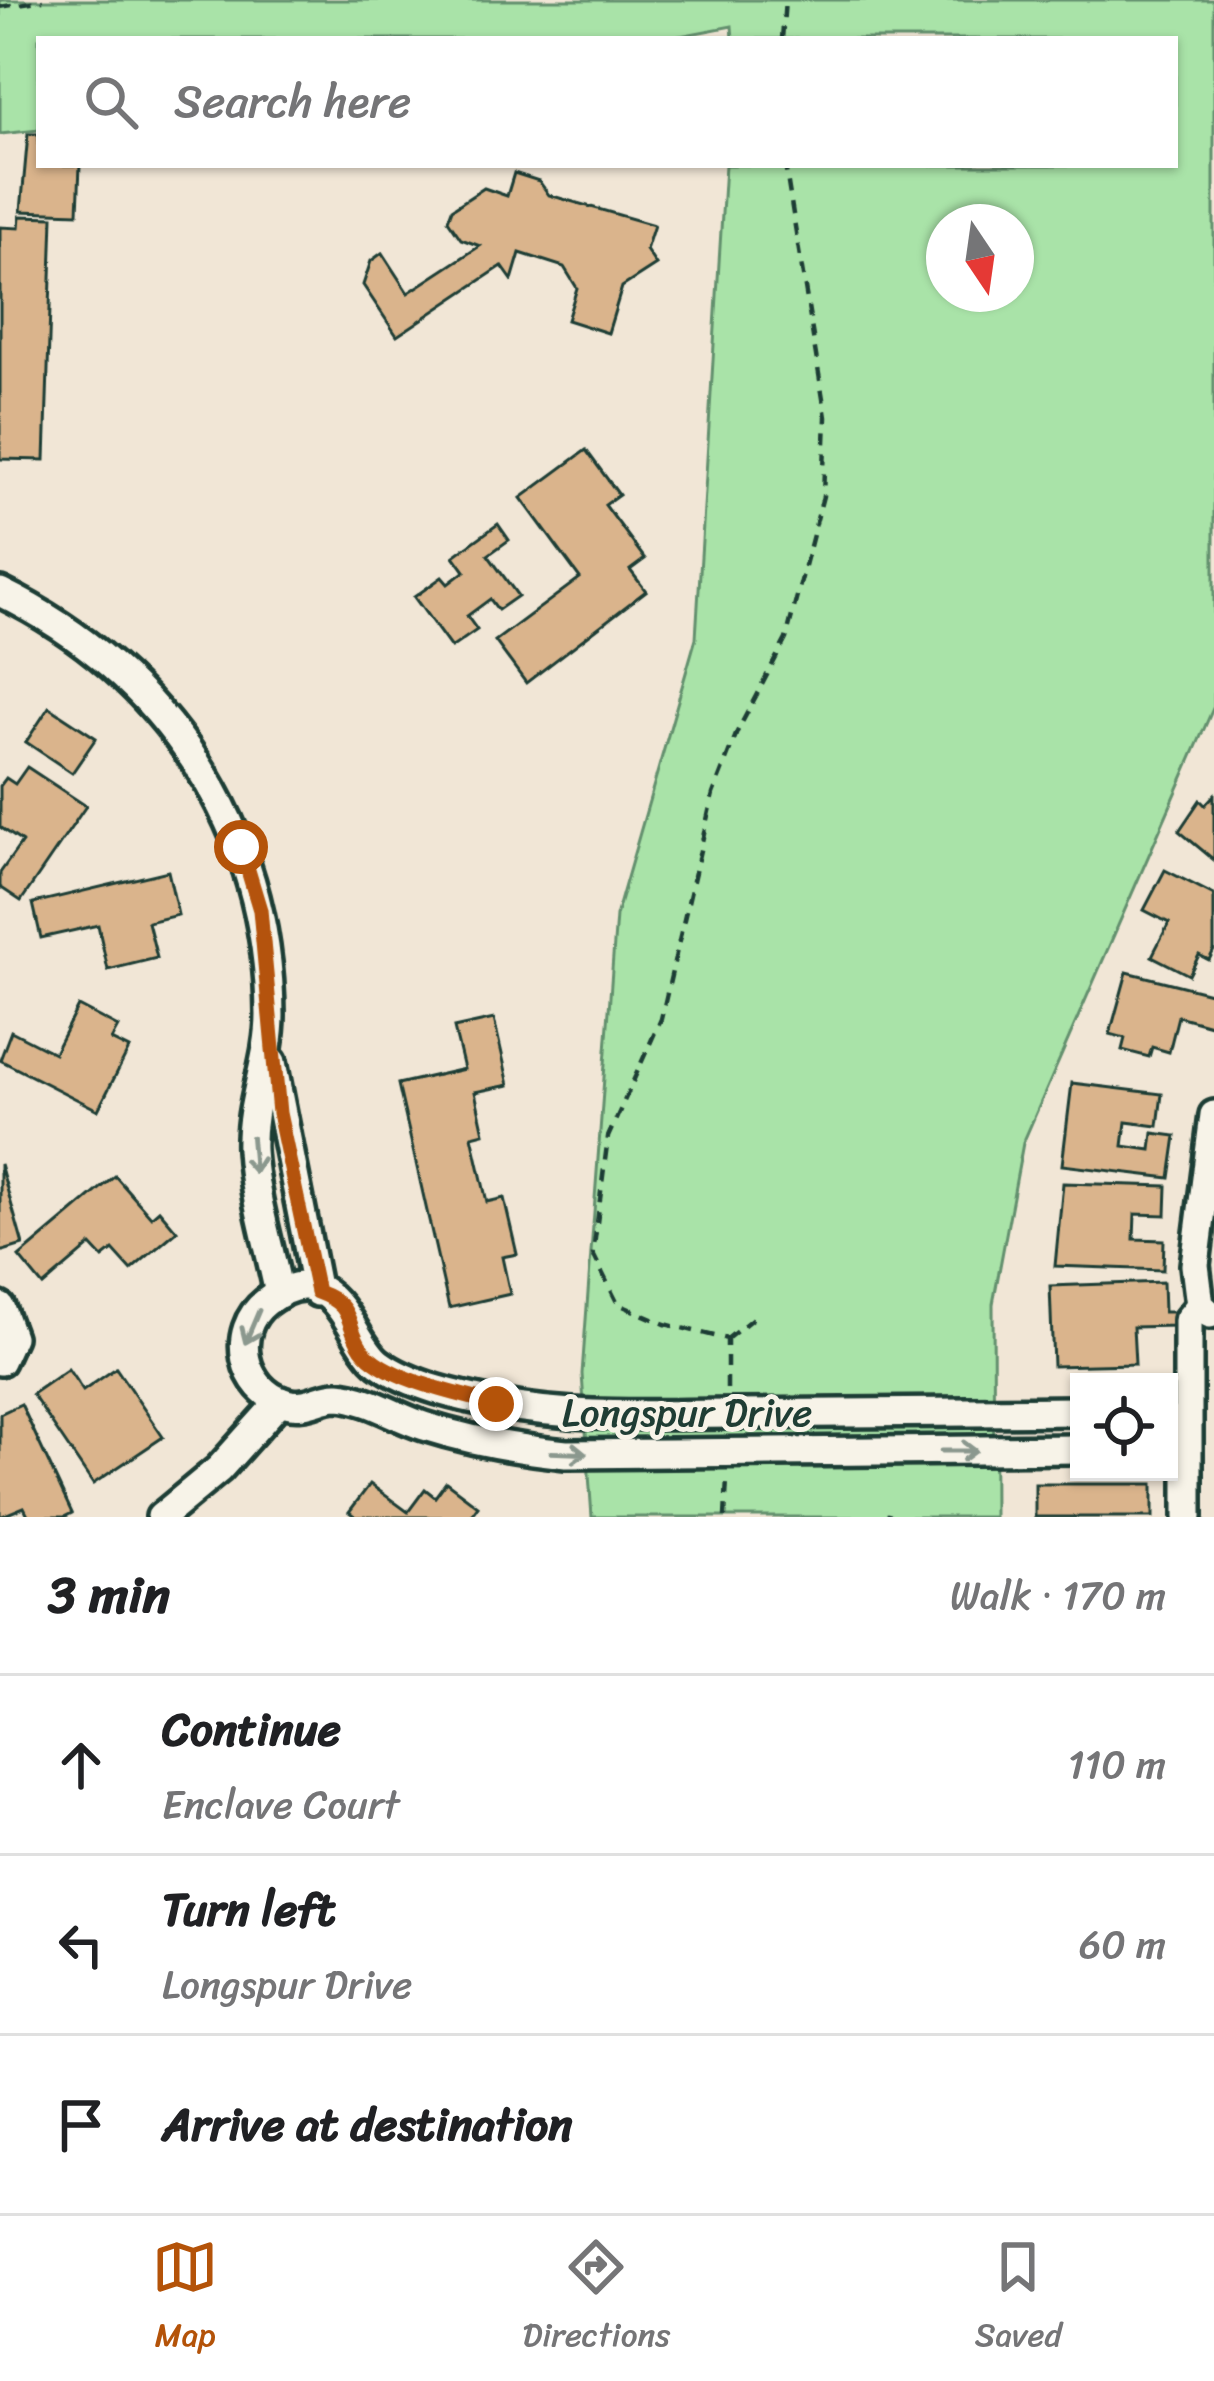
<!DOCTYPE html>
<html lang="en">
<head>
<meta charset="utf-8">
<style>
  :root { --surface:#fff; --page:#f2f2f2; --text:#202124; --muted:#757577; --line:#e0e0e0; --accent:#b45309 }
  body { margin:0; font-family:Sriracha,sans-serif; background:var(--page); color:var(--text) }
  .controls { position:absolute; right:36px; bottom:36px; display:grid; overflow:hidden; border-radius:0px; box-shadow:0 3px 9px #0004 }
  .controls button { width:108px; height:108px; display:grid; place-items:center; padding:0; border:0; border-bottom:3px solid var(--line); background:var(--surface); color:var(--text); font:60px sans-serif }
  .compass { position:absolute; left:926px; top:204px; width:108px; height:108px; border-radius:50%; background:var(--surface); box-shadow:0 3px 9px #0004; rotate:167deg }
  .stop { position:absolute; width:36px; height:36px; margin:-27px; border:9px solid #b45309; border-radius:50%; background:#fff }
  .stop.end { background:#b45309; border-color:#fff; box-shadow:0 3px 12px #0008 }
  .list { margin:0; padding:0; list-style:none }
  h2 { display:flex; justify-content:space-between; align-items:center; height:156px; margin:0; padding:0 48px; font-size:51px }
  h2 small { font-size:39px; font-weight:400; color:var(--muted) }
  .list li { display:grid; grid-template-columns:78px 1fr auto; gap:36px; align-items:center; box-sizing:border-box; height:180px; padding:0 48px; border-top:3px solid var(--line) }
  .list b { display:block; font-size:45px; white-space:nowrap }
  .list p { margin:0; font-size:39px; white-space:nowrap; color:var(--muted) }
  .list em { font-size:39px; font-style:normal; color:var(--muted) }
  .icon { flex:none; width:66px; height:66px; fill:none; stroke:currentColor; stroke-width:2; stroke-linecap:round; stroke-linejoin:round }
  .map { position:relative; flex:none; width:1214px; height:1517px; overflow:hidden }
  .search { position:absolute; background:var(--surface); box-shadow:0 3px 9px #0004; left:36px; right:36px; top:36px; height:132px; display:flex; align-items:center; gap:30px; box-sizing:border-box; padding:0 42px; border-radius:0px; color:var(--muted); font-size:45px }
  .sheet { height:696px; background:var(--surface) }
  nav { display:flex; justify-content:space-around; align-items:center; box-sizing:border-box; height:168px; border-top:3px solid var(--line); background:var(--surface); font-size:33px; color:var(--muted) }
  nav a { display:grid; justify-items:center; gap:6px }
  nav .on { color:var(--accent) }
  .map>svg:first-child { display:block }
</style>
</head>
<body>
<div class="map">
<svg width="1214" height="1517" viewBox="0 0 1214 1517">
  <rect width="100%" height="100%" fill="#f1e6d6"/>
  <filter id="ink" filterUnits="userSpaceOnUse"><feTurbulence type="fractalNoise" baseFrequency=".00833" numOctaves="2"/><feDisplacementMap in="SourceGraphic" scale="24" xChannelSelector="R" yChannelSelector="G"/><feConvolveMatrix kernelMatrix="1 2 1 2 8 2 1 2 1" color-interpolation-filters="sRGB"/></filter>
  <g filter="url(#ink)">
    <!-- green -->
    <path fill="#a9e3a8" stroke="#64906e" stroke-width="3" fill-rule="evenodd" d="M0,0H1214V706L1023,1143L993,1304L994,1517H592L582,1374L616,916L696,638L725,165H1175V39H733L732,26L664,39H39V130L0,134ZM944,222H1016V294H944Z"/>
    <!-- building -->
    <g fill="#dab48c" stroke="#1f3d34" stroke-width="3">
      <path d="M28,134H39V165H80L78,213L21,211Z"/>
      <path d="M514,173L539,181L549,195L654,225L646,250L656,265L622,287L608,333L567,320L577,288L564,267L520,253L512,280L502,266L397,336L363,285L371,261L382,253L408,293L480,246L461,239L448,220L452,209L484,188L507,196Z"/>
      <path d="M20,216L53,217L45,460L0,459V227L19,228Z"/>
      <path d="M586,450L619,495L605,505L645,559L630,570L646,591L526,683L495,641L580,578L521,498Z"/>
      <path d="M498,524L509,540L488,555L518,596L498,610L490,599L467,616L477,630L451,648L414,597L442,577L448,584L465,571L454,556Z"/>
      <path d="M49,707L96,738L72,773L26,742Z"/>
      <path d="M27,767L86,806L21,901L0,887V873L22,842L0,827V786L6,778L15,784Z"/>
      <path d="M1214,795V860L1179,831L1200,800L1205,805Z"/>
      <path d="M1165,870L1214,895V950L1209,960L1199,955L1189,975L1152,956L1169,923L1144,910Z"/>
      <path d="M168,871L178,915L148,922L157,958L108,970L98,925L41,938L33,903Z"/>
      <path d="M1127,972L1214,994V1026L1178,1016L1169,1052L1152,1047L1149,1057L1122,1050L1125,1038L1110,1034Z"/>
      <path d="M78,1006L118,1027L111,1040L129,1049L98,1110L0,1060L11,1031L54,1053Z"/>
      <path d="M494,1019L509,1085L475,1092L484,1133L472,1136L487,1202L504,1198L517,1254L502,1257L510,1294L449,1308L398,1084L464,1069L454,1028Z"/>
      <path d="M1072,1083L1162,1094L1158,1126L1126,1122L1123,1146L1151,1150L1153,1133L1176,1136L1170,1178L1062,1165Z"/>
      <path d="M0,1164L23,1245L0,1252Z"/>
      <path d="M115,1176L151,1217L159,1210L177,1231L131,1270L113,1250L103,1258L91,1245L43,1286L19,1257Z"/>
      <path d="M1063,1183L1167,1186L1166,1215L1135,1214L1134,1239L1164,1240L1163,1270L1055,1266Z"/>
      <path d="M1163,1282L1164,1312H1174L1175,1326L1133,1327L1135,1364L1053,1366L1050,1286Z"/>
      <path d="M116,1368L163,1437L93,1484L32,1394L68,1369L83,1391Z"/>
      <path d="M21,1404L72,1513L64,1517H29L24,1507L0,1517V1414Z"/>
      <path d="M446,1482L478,1506L470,1517H356L349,1512L370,1484L408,1512L425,1489L435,1497Z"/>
      <rect x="1035" y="1484" width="118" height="33"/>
    </g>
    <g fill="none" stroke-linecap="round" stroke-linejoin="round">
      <defs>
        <g id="street">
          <path d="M0,592C166,673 269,828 270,1015C270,1061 249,1104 251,1150C254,1198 270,1248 279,1294"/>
          <path d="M272,1062L317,1292"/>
          <path d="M0,1307L11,1337L0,1361"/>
          <path d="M1210,1314L1200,1305L1195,1265L1214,1115"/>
          <path d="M1079,1411C964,1412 849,1413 734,1414C656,1414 576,1419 499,1404C462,1397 410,1386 379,1363C349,1341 335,1249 266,1302C229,1331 242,1390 286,1403C306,1409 320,1396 338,1396C368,1398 396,1417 424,1426C471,1441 517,1449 566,1454L1079,1449"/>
          <path d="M161,1517L219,1469L280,1401"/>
          <path d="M1188,1517V1320L1200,1305"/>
        </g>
      </defs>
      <!-- street casing -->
      <use href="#street" stroke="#1f3d34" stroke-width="36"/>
      <!-- path -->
      <g stroke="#1f3d34" stroke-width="4.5" stroke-dasharray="12 9" stroke-linecap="butt">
        <path d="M0,7L43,0"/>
        <path d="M782,39L785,0"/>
        <path d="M727,1339L759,1313"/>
        <path d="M727,1389V1339L665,1324L618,1304L593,1254L608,1137L661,1019L713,794L737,732L786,639L823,496L826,417L785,165"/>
        <path d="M725,1517L727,1479"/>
        <path d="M888,1517L889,1513"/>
      </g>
      <!-- street -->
      <use href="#street" stroke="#f7f3e8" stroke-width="27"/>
    </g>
    <!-- one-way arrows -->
    <defs><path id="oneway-shaft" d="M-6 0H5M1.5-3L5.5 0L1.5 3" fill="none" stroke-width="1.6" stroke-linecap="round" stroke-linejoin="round" transform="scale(3)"/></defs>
    <g stroke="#8b988e">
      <use href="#oneway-shaft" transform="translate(253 1155) rotate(85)"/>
      <use href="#oneway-shaft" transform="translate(252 1327) rotate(113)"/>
      <use href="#oneway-shaft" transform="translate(959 1451)"/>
      <use href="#oneway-shaft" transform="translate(569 1453) rotate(2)"/>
    </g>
  </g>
  <g fill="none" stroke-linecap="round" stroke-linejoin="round" filter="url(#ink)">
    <!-- route -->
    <path stroke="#b45309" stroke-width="15" d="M241,847L260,910L279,1113L317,1292C356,1306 344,1322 362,1349C383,1379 462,1395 496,1404"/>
  </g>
  <g text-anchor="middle" stroke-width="10" stroke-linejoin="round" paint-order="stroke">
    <!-- street labels -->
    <g font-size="39" fill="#1f3d34" stroke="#f7f3e8">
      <text x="687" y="1426">Longspur Drive</text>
    </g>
  </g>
</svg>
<div class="controls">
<button><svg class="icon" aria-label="locate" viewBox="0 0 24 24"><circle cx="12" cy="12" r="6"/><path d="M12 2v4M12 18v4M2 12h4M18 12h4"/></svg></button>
</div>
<svg class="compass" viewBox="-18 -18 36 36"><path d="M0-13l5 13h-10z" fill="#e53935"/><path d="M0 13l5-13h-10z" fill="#757577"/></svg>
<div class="stop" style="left:241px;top:847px"></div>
<div class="stop end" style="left:496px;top:1404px"></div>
<div class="search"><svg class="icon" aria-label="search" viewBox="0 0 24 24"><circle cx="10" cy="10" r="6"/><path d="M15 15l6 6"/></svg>Search here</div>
</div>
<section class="sheet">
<h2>3 min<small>Walk · 170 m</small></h2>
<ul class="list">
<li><svg class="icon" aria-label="ahead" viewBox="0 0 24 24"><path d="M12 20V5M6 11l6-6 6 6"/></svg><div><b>Continue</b><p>Enclave Court</p></div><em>110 m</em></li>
<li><svg class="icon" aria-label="left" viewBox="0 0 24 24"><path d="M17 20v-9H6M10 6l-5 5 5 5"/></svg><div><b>Turn left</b><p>Longspur Drive</p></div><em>60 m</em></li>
<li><svg class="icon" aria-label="arrive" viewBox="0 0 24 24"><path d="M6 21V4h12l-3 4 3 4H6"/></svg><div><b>Arrive at destination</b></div></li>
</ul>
</section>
<nav>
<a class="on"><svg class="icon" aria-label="map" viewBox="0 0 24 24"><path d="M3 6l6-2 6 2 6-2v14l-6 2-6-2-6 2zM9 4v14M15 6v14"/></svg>Map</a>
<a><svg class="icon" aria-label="directions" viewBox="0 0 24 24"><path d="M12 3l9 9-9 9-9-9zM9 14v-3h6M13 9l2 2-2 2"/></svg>Directions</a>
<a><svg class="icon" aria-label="saved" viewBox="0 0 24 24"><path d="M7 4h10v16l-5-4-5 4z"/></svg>Saved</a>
</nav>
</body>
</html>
